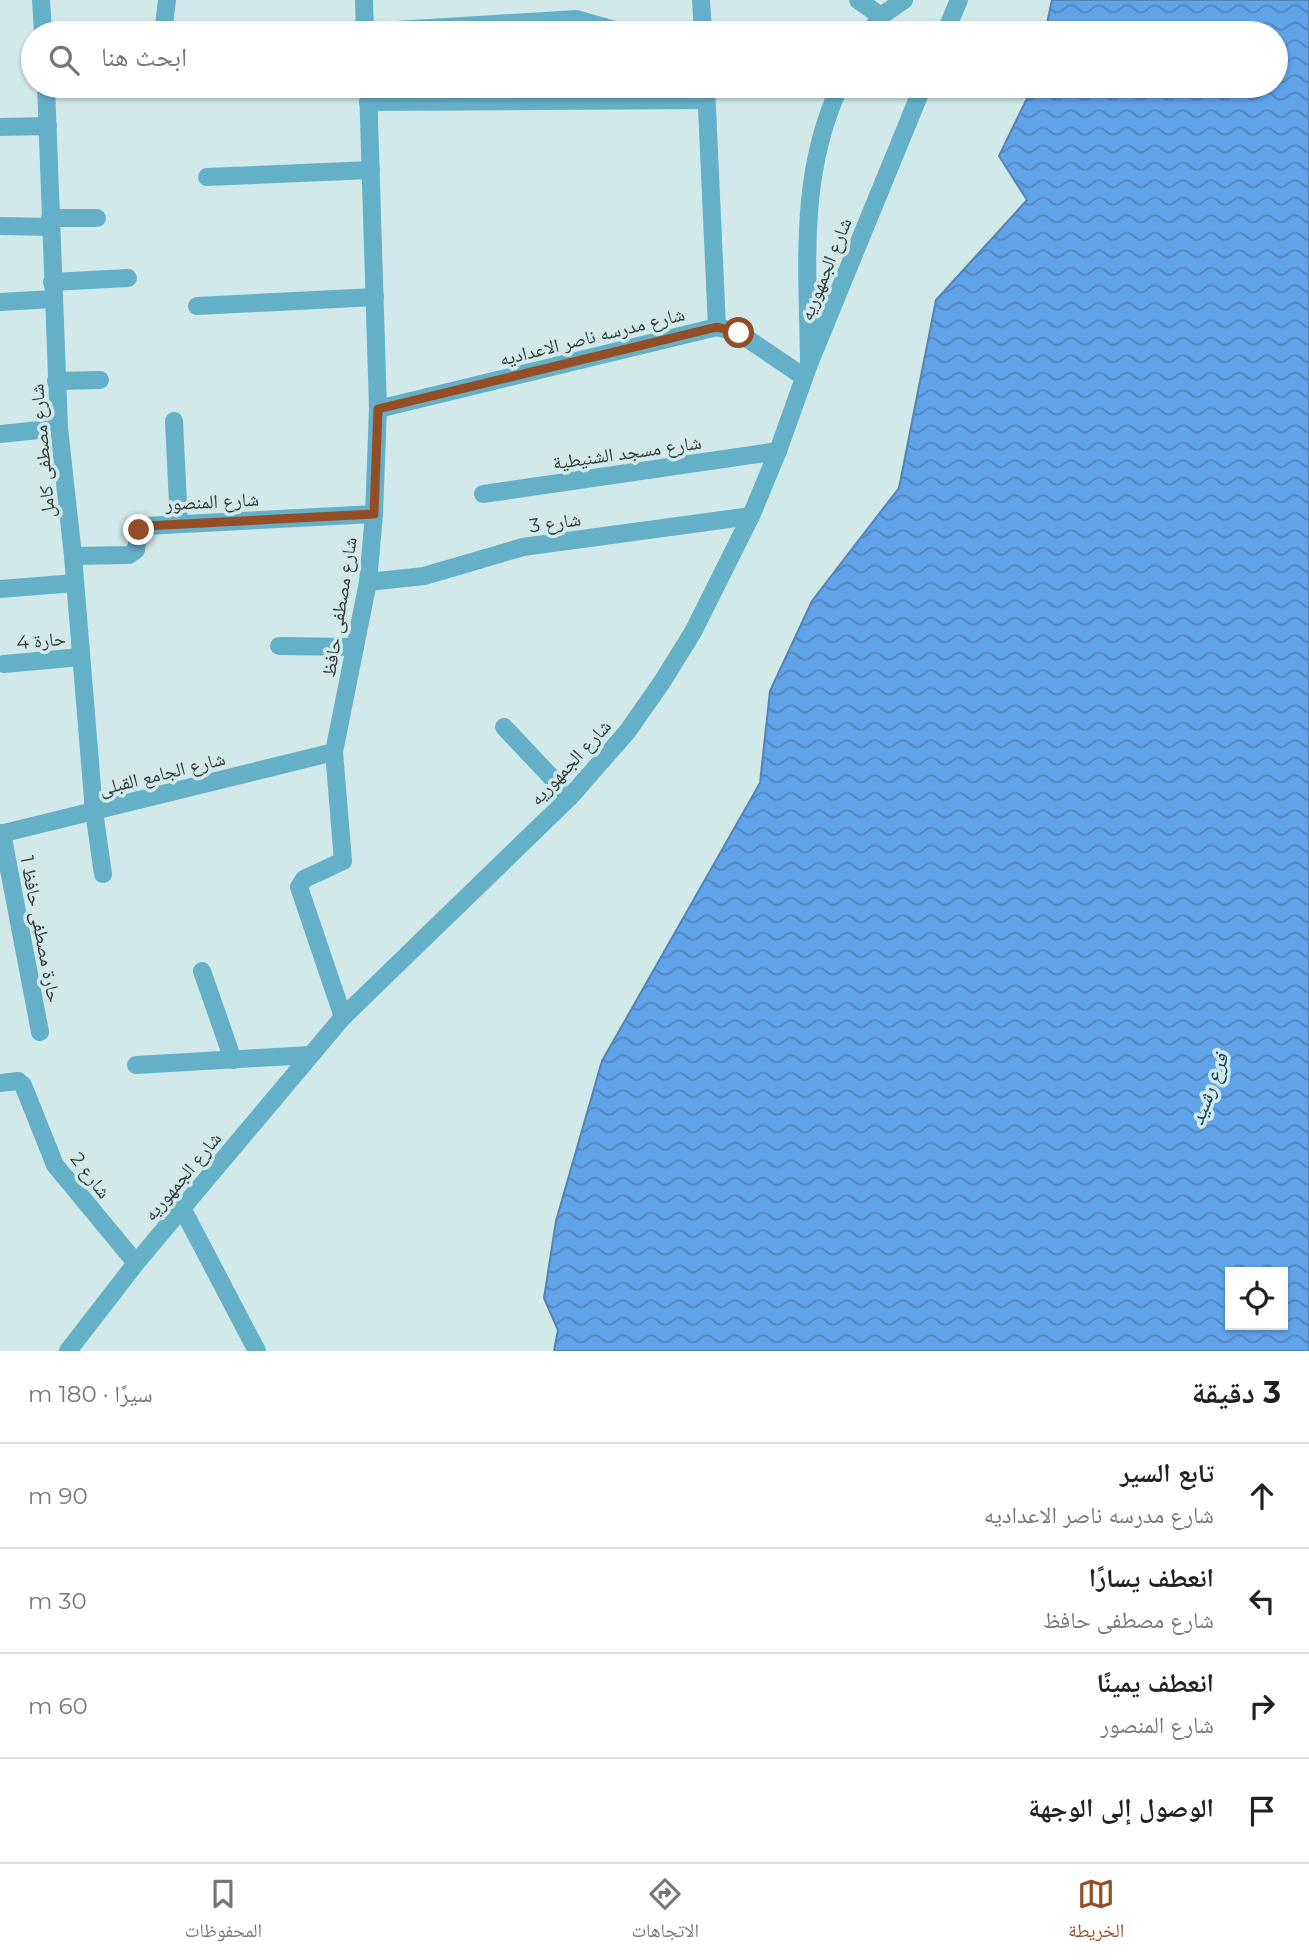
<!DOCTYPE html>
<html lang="ar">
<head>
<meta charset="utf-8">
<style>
  :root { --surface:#fff; --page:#f2f2f2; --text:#222; --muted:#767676; --line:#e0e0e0; --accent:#944e25 }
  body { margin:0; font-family:Montserrat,"Noto Naskh Arabic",sans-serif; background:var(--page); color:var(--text); direction:rtl }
  .controls { position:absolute; right:21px; bottom:21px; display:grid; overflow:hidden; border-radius:0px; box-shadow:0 2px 5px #0004 }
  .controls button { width:63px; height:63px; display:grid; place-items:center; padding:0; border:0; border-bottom:2px solid var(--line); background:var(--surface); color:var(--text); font:35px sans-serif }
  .stop { position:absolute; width:21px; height:21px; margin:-16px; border:5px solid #944e25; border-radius:50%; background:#fff }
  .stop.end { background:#944e25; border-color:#fff; box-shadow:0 2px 7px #0008 }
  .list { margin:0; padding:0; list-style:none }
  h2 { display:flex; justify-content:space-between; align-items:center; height:91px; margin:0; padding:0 28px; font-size:30px }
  h2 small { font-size:23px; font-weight:400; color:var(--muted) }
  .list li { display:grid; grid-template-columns:46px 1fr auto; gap:21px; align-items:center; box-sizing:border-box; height:105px; padding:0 28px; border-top:2px solid var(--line) }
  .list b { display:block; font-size:26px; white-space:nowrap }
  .list p { margin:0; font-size:23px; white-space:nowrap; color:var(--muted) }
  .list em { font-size:23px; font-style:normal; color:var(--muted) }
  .icon { flex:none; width:38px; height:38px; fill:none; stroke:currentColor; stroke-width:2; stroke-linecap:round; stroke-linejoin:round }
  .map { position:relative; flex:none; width:1309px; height:1351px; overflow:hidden; direction:ltr }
  .search { position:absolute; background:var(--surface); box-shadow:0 2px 5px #0004; left:21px; right:21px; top:21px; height:77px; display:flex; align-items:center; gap:18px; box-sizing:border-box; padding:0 24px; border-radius:38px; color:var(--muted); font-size:26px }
  .sheet { height:511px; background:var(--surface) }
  nav { display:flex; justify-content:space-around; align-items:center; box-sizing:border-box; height:98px; border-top:2px solid var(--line); background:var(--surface); font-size:19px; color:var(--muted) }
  nav a { display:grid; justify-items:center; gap:4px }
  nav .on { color:var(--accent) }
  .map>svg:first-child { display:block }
</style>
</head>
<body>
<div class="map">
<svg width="1309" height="1351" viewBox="0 0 1309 1351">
  <defs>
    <pattern id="water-waves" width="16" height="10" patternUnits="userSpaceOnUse" patternTransform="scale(1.75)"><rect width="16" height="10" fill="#60a3e8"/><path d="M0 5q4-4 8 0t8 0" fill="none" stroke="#5086bd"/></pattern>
  </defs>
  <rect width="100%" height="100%" fill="#d1e9e8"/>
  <!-- water -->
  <path fill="url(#water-waves)" stroke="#5284b4" stroke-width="2" fill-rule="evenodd" d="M1052,0H1309V1351H554L558,1330L544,1298L556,1221L602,1061L760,783L770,691L812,601L899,488L936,300L1027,200L999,156L1033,86H1276V33H1045ZM1230,1272H1283V1325H1230Z"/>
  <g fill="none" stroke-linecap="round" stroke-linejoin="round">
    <!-- minor -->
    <g stroke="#65b0c9" stroke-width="18">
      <path d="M41,0L43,33"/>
      <path d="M364,0L365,33"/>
      <path d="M701,0L703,33"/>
      <path d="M858,0L881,16"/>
      <path d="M365,32L576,19L625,33"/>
      <path d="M163,33L167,0"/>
      <path d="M869,33L881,16L904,0"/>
      <path d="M46,86L59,428L73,556L94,811L103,874"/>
      <path d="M706,86L717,327"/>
      <path d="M368,102L706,100"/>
      <path d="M0,127L48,126"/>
      <path d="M207,177L371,170"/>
      <path d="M50,218H97"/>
      <path d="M0,226L50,227"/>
      <path d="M52,282L128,278"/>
      <path d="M0,302L53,299"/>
      <path d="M197,306L375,297"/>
      <path d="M809,364C808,268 798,175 840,86"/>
      <path d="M56,381L100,380"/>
      <path d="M378,409L717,327L739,333L804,377"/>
      <path d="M174,421L179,524"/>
      <path d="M0,434L59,428"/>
      <path d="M483,494L778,451"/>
      <path d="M73,556L129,555L136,550L139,530L145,526L374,514"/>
      <path d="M368,582L424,576L523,547L751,516"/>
      <path d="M0,589L75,583"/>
      <path d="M279,646L355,647"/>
      <path d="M4,664L81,657"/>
      <path d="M504,727L570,797"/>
      <path d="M2,833L40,1032"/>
      <path d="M0,834L334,752"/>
      <path d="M202,971L233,1060"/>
      <path d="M343,1017L299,887L304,879L343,861L334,752L368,582L374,514L378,409L368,86"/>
      <path d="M136,1065L310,1055"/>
      <path d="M0,1083L18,1081L23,1085L55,1165L136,1263"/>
      <path d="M182,1208L257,1351"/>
    </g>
    <!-- tertiary -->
    <g stroke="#65b0c9" stroke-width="18">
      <path d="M945,33L959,0"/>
      <path d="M68,1351L136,1263L343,1017L570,797L627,732L662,682L693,632L751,516L778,451L809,364L923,86"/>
    </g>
  </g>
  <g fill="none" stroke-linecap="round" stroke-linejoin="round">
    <!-- route -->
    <path stroke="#944e25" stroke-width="9" d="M139,530L145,526L374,514L378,409L717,327L739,333"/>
  </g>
  <g text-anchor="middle" stroke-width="7" stroke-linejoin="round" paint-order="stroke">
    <!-- street labels -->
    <g font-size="19" fill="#303a39" stroke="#d1e9e8">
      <text transform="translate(825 269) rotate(-68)" y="7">شارع الجمهوريه</text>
      <text transform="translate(592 336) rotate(-14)" y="7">شارع مدرسه ناصر الاعداديه</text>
      <text transform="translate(42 451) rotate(-95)" y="7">شارع مصطفى كامل</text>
      <text transform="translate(627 452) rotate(-8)" y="7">شارع مسجد الشنيطية</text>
      <text transform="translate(212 501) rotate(-3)" y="7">شارع المنصور</text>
      <text transform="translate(555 522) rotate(-8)" y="7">شارع 3</text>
      <text transform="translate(339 607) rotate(-81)" y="7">شارع مصطفى حافظ</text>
      <text transform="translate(41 640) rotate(-5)" y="7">حارة 4</text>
      <text transform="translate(570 762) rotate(-47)" y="7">شارع الجمهوريه</text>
      <text transform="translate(162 773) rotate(-14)" y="7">شارع الجامع القبلى</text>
      <text transform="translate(41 929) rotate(79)" y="7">حارة مصطفى حافظ 1</text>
      <text transform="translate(91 1175) rotate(52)" y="7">شارع 2</text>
      <text transform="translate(182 1176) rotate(-50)" y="7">شارع الجمهوريه</text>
    </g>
    <!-- water labels -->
    <g font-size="21" font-style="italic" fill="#0e3e6b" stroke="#d1e9e8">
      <text transform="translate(1209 1089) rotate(-69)" y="7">فرع رشيد</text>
    </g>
  </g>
</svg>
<div class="controls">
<button><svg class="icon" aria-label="locate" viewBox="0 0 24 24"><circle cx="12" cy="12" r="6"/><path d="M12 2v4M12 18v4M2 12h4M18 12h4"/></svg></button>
</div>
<div class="stop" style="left:739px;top:333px"></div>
<div class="stop end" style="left:139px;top:530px"></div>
<div class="search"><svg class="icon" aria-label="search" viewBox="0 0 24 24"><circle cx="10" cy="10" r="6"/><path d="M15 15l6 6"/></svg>ابحث هنا</div>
</div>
<section class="sheet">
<h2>3 دقيقة<small>سيرًا · 180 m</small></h2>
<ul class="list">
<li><svg class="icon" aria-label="ahead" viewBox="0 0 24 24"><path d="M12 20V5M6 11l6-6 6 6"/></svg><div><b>تابع السير</b><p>شارع مدرسه ناصر الاعداديه</p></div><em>90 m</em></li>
<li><svg class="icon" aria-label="left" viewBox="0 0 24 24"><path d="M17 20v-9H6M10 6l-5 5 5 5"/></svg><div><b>انعطف يسارًا</b><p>شارع مصطفى حافظ</p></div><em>30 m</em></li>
<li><svg class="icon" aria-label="right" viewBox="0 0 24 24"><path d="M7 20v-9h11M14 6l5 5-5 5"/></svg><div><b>انعطف يمينًا</b><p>شارع المنصور</p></div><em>60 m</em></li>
<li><svg class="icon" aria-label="arrive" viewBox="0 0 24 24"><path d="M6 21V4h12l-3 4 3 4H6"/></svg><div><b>الوصول إلى الوجهة</b></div></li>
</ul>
</section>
<nav>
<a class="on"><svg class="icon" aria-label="map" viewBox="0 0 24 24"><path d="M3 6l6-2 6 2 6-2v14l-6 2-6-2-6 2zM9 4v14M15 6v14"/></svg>الخريطة</a>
<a><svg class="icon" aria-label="directions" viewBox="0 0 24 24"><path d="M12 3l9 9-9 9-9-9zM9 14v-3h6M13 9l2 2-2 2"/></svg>الاتجاهات</a>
<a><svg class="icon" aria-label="saved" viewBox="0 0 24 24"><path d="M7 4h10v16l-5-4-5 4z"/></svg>المحفوظات</a>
</nav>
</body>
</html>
